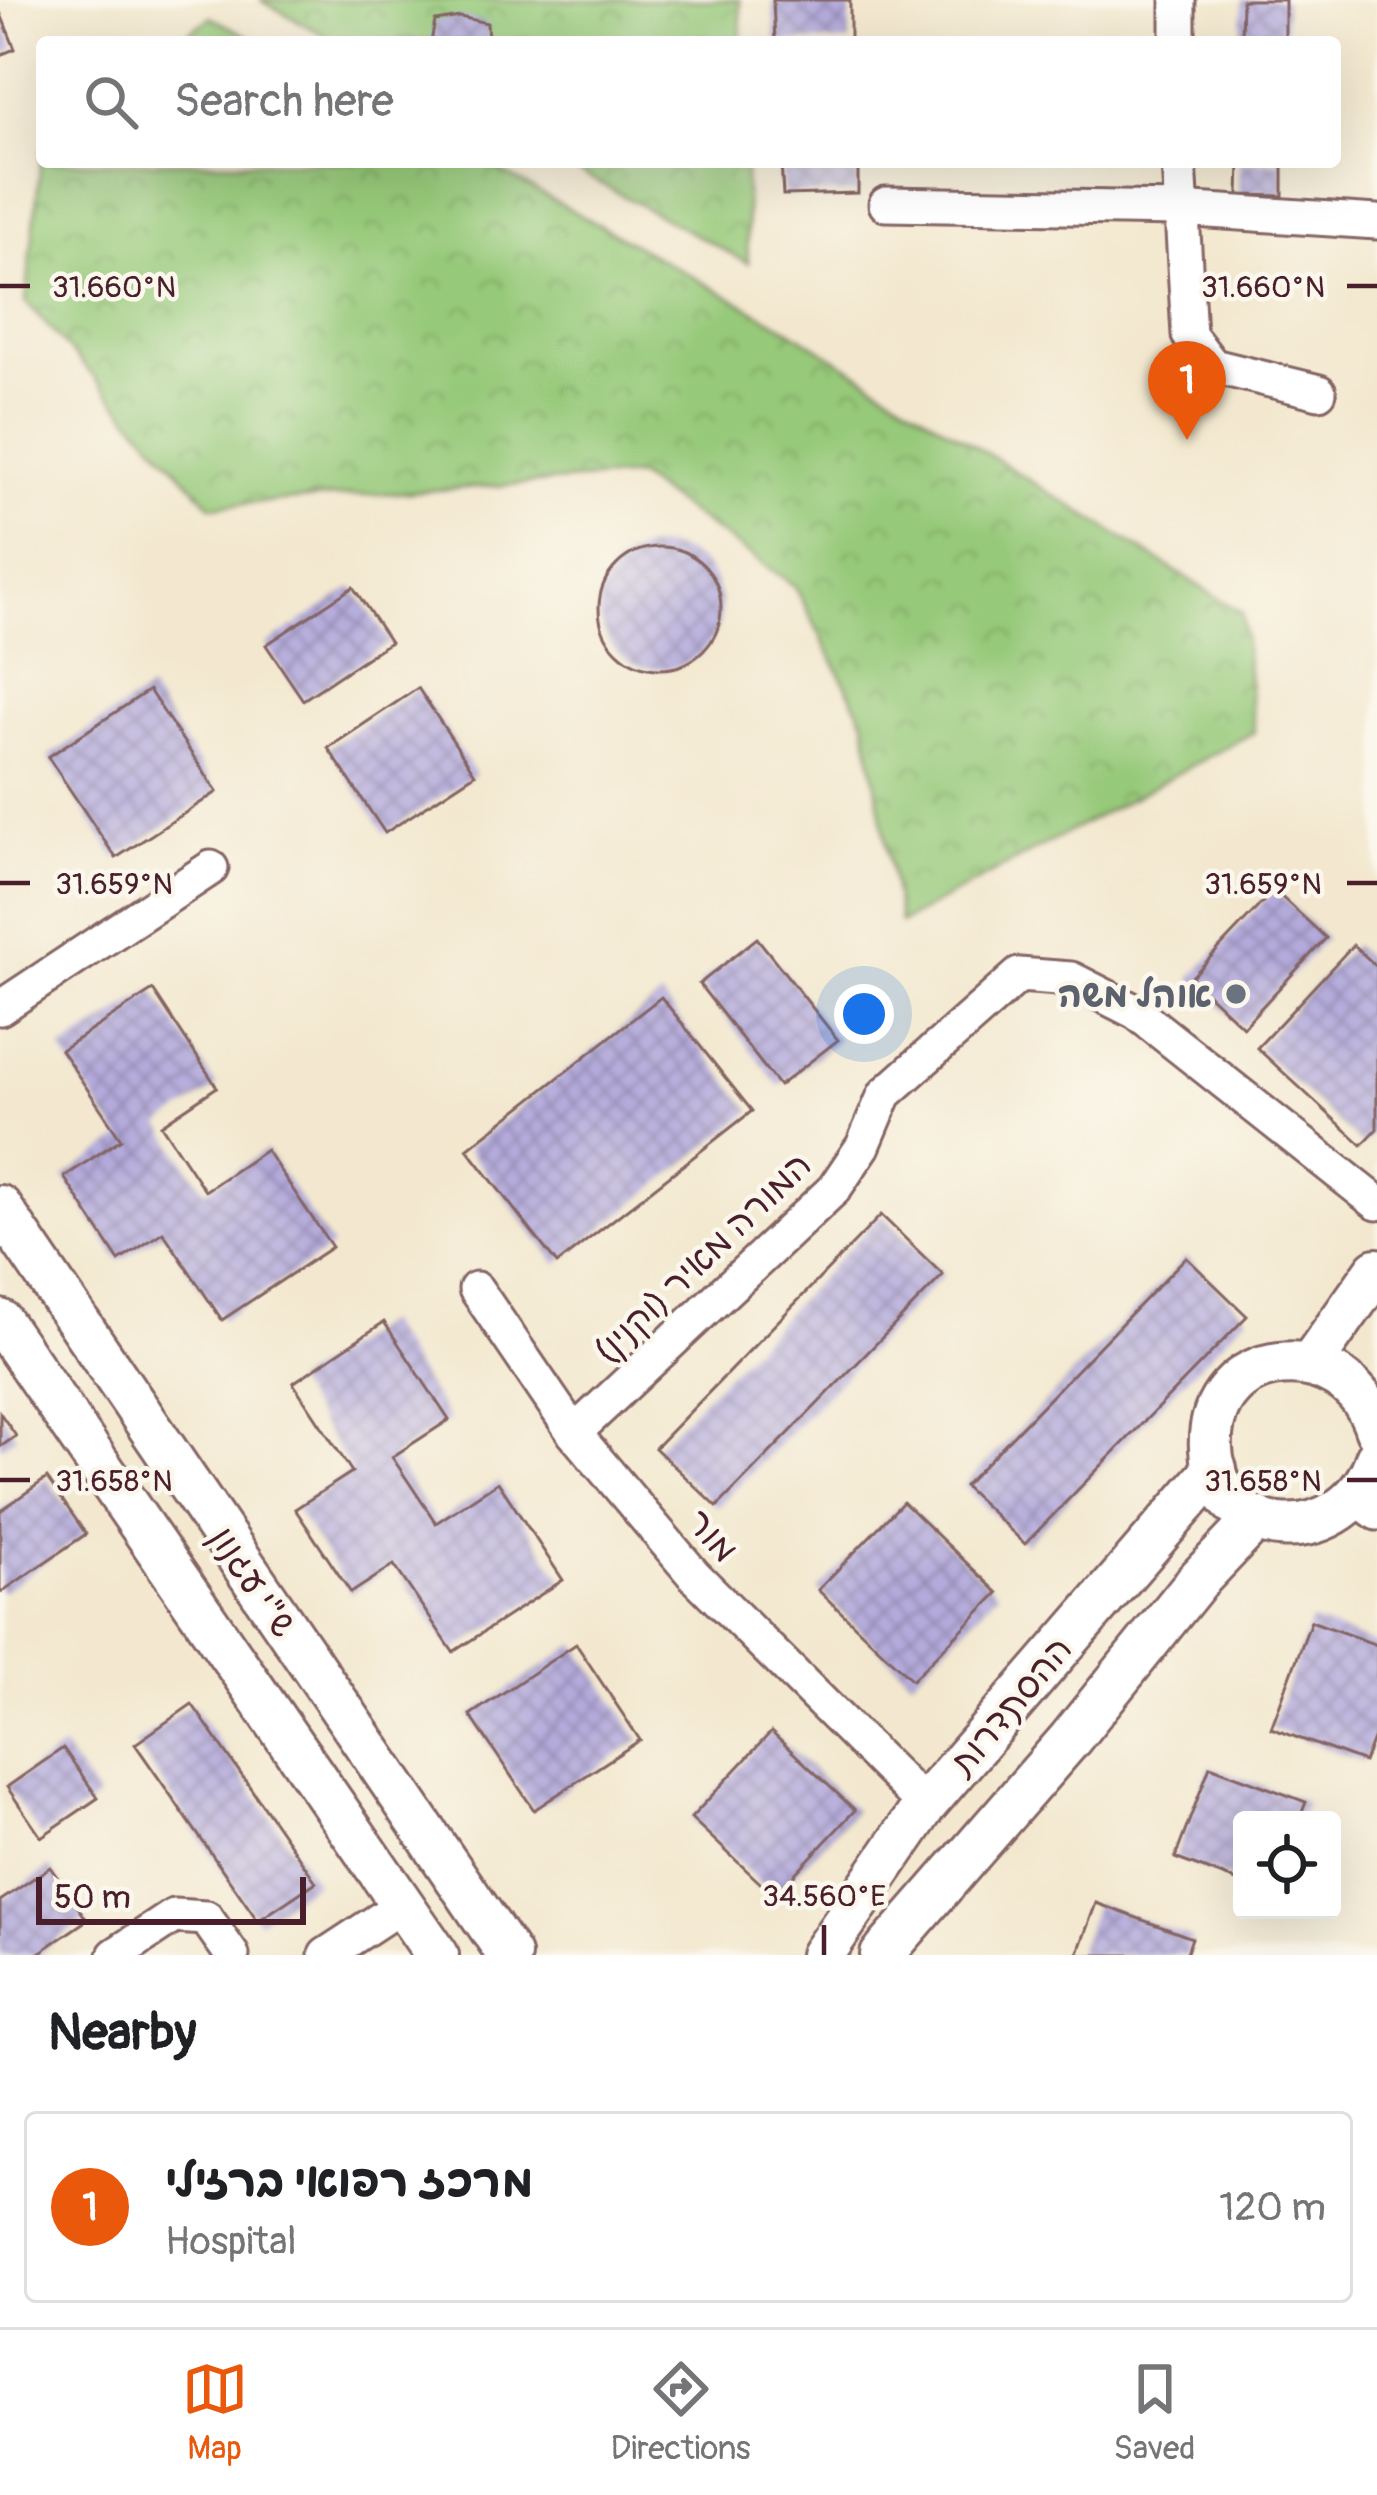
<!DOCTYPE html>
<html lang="en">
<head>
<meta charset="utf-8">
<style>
  :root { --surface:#fff; --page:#f6f6f6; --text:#202124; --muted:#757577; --line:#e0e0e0; --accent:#ea580c }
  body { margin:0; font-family:Pangolin,"Playpen Sans Hebrew",sans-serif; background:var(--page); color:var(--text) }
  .controls { position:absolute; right:36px; bottom:36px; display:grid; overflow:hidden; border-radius:12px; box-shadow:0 12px 48px #0002 }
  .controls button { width:108px; height:108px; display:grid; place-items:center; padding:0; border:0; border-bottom:3px solid var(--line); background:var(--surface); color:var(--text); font:60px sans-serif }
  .scale { position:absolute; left:36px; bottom:30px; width:270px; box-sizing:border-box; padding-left:12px; border:6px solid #4a1f2b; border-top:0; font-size:33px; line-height:42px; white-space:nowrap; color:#4a1f2b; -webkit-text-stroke:9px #fbf7ec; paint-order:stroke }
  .you { position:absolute; left:864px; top:1014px; width:42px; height:42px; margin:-30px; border:9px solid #fff; border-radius:50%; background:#1a73e8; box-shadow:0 0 0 18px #1a73e833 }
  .badge { display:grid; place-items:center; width:78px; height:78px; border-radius:50%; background:var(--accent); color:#fff; font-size:39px; font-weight:700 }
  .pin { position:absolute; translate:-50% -99px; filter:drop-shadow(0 3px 6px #0008) }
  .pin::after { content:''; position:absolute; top:63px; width:42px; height:36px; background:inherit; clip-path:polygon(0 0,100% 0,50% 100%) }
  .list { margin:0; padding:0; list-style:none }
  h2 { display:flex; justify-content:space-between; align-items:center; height:156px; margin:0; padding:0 48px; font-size:51px }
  h2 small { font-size:39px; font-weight:400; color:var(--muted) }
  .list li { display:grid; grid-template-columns:78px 1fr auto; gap:36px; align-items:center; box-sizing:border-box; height:192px; margin:0 24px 24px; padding:0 24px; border:3px solid var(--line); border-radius:12px }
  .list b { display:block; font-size:45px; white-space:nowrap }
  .list p { margin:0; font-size:39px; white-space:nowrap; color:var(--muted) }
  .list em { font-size:39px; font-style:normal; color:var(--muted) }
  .icon { flex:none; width:66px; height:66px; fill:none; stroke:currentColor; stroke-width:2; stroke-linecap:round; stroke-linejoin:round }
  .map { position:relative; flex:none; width:1377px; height:1955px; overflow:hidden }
  .search { position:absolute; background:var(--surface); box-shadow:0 12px 48px #0002; left:36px; right:36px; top:36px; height:132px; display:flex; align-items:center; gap:30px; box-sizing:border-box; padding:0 42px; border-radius:12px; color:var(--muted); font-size:45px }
  .sheet { height:372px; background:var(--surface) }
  nav { display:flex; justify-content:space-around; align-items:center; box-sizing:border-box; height:168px; border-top:3px solid var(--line); background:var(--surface); font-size:33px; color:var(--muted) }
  nav a { display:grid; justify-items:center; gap:6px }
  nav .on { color:var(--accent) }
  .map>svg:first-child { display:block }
</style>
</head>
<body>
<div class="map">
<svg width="1377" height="1955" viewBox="0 0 1377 1955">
  <defs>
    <pattern id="park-crowns" width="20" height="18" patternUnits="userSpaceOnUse" patternTransform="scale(3)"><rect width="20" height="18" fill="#96c979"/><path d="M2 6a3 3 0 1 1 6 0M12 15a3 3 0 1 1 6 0" fill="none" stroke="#83ac69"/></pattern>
    <pattern id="building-cross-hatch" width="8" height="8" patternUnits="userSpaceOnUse" patternTransform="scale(3)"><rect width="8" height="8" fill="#b4abdc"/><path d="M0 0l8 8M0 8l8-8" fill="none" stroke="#948bb3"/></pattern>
  </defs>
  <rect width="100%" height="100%" fill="#fbf7ec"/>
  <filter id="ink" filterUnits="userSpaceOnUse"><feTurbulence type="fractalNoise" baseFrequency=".00833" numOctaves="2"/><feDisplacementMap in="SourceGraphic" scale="24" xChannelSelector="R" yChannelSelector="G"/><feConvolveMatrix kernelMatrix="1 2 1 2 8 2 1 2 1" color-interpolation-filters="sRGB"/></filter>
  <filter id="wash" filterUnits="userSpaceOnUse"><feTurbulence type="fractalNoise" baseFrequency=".004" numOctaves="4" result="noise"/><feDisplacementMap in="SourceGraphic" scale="48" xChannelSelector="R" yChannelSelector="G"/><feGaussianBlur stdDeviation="2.7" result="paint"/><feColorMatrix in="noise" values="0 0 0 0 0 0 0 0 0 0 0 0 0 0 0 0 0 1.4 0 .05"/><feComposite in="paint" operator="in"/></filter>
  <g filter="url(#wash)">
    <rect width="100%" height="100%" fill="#f3e8cf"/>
    <!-- park -->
    <g fill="url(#park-crowns)" stroke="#707452" stroke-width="3">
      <path d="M260,0H740L741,42H337Z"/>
      <path d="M211,17L259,42H175Z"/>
      <path d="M42,148V162H484L788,329L1242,613L1254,732L900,923L865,722L795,586L636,476L211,506L26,302Z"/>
      <path d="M560,162H745L748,263Z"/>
    </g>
    <g id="blocks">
      <!-- building -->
      <g fill="url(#building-cross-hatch)">
        <path d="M773,0H850V42H775Z"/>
        <path d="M1242,0H1285V42H1241Z"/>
        <path d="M0,12L15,49L0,55Z"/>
        <path d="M460,17L487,23L488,42H431L435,21Z"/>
        <path d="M781,162H858V193L783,195Z"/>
        <path d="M1240,162H1283V196L1239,195Z"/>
        <circle cx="660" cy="608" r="61"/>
        <path d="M353,587L390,642L303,700L266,645Z"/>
        <path d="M418,688L475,774L385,833L328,748Z"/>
        <path d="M149,690L217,792L116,858L48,757Z"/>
        <path d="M1274,890L1326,938L1243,1027L1191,978Z"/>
        <path d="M757,938L838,1040L779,1086L699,984Z"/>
        <path d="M1353,945L1377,967V1129L1362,1145L1257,1048Z"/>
        <path d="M153,990L217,1087L161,1125L205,1191L266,1150L332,1247L222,1320L163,1232L119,1261L64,1177L121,1139L61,1050Z"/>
        <path d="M661,997L752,1111L557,1264L467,1149Z"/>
        <path d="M881,1215L943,1275L717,1507L655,1448Z"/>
        <path d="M1186,1257L1247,1316L1025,1544L964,1486Z"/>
        <path d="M384,1322L449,1420L392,1457L436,1523L498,1482L563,1580L453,1652L394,1565L351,1593L295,1509L352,1472L293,1383Z"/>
        <path d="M0,1413L16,1436L0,1447Z"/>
        <path d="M47,1478L86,1534L0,1593V1511Z"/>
        <path d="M903,1502L998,1593L912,1680L818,1590Z"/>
        <path d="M1311,1621L1377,1645V1729L1364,1762L1271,1728Z"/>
        <path d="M576,1644L640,1740L534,1810L470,1715Z"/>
        <path d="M192,1704L316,1882L258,1921L135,1744Z"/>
        <path d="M771,1732L855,1810L774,1896L691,1818Z"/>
        <path d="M63,1748L98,1798L41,1837L7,1787Z"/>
        <path d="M1210,1766L1306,1802L1299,1820H1242V1883L1175,1858Z"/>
        <path d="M50,1867L87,1920L36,1955H0V1901Z"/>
        <path d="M1096,1903L1192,1938L1186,1955H1077Z"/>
      </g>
    </g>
  </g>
  <g filter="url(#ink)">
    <use href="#blocks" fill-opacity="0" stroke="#856564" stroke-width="3"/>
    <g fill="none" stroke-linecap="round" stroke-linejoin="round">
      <defs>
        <g id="minor">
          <path d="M1178,0V42"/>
          <path d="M1179,162L1189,335L1213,366L1319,392"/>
          <path d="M886,204L1179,209L1377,222"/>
          <path d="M0,1008L211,868"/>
          <path d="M476,1289L574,1433L694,1575L925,1805"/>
          <path d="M574,1433L834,1189L863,1146L885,1094L1019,975L1071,979L1136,1012L1377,1203"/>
          <path d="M1358,1499L1377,1513"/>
          <path d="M115,1955L174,1916L206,1918L232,1955"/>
          <path d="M326,1955L399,1907"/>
        </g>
        <g id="tertiary">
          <path d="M0,1207L509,1955"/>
          <path d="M0,1321L437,1955"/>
          <path d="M1311,1363L1377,1270"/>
          <path d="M1377,1430C1346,1331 1205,1346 1211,1449C1217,1549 1348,1550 1377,1458"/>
          <path d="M822,1955L925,1805L1215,1469"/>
          <path d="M882,1955L1070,1739L1198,1580L1257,1518"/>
        </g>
      </defs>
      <!-- minor casing -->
      <use href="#minor" stroke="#856564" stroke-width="39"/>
      <!-- tertiary casing -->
      <use href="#tertiary" stroke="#856564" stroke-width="48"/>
      <!-- minor -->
      <use href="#minor" stroke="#fff" stroke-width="33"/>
      <!-- tertiary -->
      <use href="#tertiary" stroke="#fff" stroke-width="42"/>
    </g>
  </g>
  <!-- ticks -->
  <path fill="none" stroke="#4a1f2b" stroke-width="4.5" d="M0,286H30M1347,286H1377M0,883H30M1347,883H1377M0,1480H30M1347,1480H1377M824,1925V1955"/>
  <!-- markers -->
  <circle fill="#6b7280" stroke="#fbf7ec" stroke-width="4.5" cx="1236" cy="994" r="12"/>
  <g text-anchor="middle" stroke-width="9" stroke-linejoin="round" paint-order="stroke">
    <!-- worship labels -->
    <g font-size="36" font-weight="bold" fill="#5b616d" stroke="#fbf7ec" text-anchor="end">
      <text x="1212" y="1007">אוהל משה</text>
    </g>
    <!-- street labels -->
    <g font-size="36" fill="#4a1f2b" stroke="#fbf7ec">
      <text transform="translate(702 1257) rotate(-44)" y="13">המורה מאיר (וקנין)</text>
      <text transform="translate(713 1535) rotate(48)" y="13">מור</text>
      <text transform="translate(254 1581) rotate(56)" y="13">ש"י עגנון</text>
      <text transform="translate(1010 1705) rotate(-50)" y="13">ההסתדרות</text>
    </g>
  </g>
  <g font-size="30" text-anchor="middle" fill="#4a1f2b" stroke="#fbf7ec" stroke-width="9" stroke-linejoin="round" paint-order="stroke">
    <text x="114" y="297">31.660°N</text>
    <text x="1263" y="297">31.660°N</text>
    <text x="114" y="894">31.659°N</text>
    <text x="1263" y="894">31.659°N</text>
    <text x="114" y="1491">31.658°N</text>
    <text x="1263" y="1491">31.658°N</text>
    <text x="824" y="1906">34.560°E</text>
  </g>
</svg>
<div class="controls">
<button><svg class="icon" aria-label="locate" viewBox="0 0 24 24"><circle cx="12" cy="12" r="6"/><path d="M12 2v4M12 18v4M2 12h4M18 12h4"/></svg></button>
</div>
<div class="scale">50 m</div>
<div class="you"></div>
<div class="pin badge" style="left:1187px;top:440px">1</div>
<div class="search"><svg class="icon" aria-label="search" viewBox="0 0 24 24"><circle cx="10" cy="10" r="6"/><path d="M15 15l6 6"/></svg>Search here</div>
</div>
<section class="sheet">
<h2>Nearby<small></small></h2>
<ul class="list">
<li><span class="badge">1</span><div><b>מרכז רפואי ברזילי</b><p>Hospital</p></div><em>120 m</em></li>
</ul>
</section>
<nav>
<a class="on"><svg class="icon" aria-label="map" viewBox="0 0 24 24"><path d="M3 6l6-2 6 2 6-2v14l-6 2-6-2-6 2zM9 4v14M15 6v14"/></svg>Map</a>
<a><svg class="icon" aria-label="directions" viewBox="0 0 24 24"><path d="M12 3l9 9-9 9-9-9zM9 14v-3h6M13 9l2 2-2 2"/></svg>Directions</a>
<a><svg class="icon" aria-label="saved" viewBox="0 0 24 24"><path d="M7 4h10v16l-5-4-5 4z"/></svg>Saved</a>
</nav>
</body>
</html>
